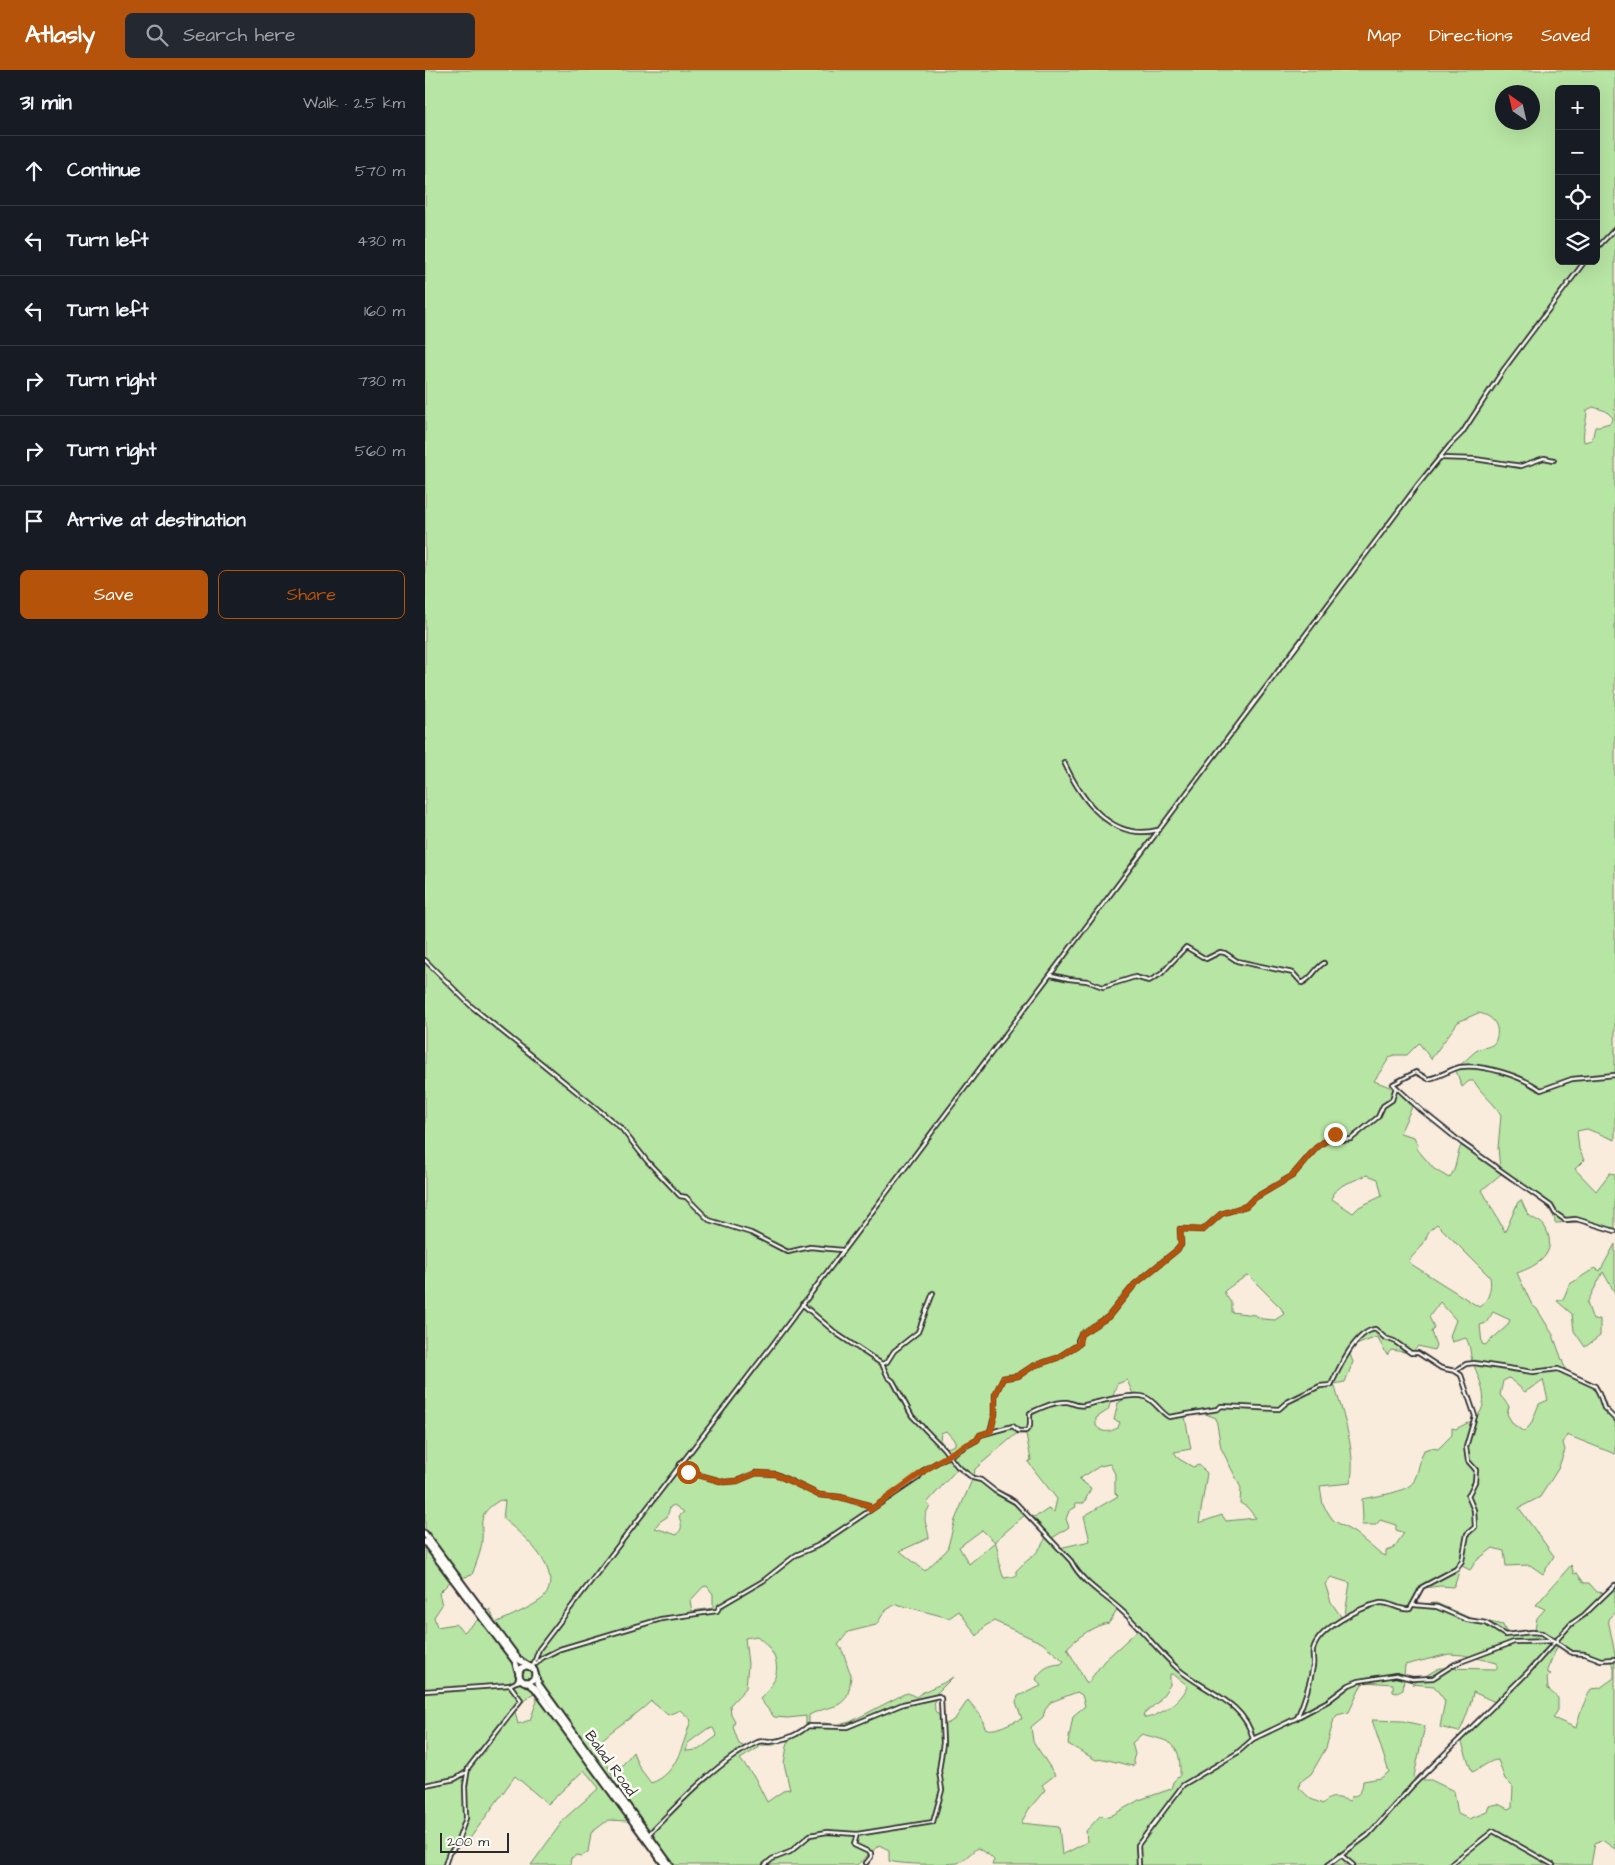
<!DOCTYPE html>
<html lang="en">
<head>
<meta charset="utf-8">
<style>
  :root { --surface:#171b24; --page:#242831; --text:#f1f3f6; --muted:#9ea1a6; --line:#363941; --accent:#b45309 }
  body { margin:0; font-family:"Architects Daughter",sans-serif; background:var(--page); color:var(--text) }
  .controls { position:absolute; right:15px; top:15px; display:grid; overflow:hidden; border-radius:8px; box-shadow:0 5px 20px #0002 }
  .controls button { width:45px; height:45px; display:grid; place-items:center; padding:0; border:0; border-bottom:1px solid var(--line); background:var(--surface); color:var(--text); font:25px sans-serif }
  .compass { position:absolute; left:1070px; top:15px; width:45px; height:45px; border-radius:50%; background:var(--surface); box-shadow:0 5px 20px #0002; rotate:326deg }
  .scale { position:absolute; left:15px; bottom:12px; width:69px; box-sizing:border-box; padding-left:5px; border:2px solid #2b2b2b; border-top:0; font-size:14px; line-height:18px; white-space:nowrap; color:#2b2b2b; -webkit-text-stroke:4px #fdfcf7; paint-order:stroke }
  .stop { position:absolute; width:15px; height:15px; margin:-11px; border:4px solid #b45309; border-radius:50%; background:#fff }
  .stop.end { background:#b45309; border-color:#fff; box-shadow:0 1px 5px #0008 }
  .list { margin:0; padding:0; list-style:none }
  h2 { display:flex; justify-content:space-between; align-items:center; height:65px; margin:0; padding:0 20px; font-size:21px }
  h2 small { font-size:16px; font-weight:400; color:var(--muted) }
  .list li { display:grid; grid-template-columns:32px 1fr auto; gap:15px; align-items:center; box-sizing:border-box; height:70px; padding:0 20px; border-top:1px solid var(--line) }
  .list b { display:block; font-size:19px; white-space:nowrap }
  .list em { font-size:16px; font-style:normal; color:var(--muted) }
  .actions { display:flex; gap:10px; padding:15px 20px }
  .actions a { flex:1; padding:11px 0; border:1px solid var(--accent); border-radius:8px; text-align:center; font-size:18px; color:var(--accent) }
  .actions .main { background:var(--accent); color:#fff }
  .icon { flex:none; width:28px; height:28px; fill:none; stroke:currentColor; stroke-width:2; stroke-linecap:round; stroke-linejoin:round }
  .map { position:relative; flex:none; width:1190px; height:1795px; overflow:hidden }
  header { display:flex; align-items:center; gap:30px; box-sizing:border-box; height:70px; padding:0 25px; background:var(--accent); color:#fff }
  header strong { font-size:24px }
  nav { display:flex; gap:28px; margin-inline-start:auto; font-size:18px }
  .search { width:350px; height:45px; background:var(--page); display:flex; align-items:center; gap:12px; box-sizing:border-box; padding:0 18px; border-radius:8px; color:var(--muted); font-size:19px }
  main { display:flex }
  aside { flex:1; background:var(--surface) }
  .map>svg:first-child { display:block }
</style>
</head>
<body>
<header>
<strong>Atlasly</strong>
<div class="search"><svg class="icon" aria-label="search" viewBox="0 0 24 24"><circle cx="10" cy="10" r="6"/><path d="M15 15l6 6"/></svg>Search here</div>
<nav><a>Map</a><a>Directions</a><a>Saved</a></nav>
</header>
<main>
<aside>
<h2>31 min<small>Walk · 2.5 km</small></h2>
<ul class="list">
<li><svg class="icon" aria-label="ahead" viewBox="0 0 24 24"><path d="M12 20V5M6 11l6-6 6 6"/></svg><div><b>Continue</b></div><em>570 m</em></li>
<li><svg class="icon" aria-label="left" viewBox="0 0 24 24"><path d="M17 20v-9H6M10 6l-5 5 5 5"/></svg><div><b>Turn left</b></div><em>430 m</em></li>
<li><svg class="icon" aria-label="left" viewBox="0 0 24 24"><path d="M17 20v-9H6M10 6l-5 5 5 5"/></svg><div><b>Turn left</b></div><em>160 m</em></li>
<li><svg class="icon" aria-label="right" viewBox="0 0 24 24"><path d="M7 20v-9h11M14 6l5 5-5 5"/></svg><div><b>Turn right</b></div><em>730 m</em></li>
<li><svg class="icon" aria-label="right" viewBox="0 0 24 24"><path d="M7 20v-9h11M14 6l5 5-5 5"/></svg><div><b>Turn right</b></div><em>560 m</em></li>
<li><svg class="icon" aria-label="arrive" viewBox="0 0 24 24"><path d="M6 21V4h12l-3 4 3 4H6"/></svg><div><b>Arrive at destination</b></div></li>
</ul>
<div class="actions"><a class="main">Save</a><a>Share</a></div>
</aside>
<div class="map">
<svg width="1190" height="1795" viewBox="0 0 1190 1795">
  <rect width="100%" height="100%" fill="#f9ecdd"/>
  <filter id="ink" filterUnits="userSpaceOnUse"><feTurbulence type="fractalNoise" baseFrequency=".02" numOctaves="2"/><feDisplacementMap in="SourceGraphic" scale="10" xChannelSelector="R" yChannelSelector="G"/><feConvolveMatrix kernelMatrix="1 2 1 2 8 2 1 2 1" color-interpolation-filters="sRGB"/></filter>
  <g filter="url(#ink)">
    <!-- green -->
    <g fill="#b7e5a3" stroke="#718867" fill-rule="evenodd">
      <path d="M0,0H1190V1070L1162,1059L1152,1061L1154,1079L1159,1090L1150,1099L1171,1121L1185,1103L1190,1104V1162L1154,1152L1130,1153C1130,1134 1091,1114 1076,1104L1057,1120L1080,1162L1093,1132L1096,1130C1098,1134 1100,1140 1103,1144C1108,1150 1117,1150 1121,1159C1133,1184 1112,1196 1092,1203L1107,1235L1112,1239L1128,1265L1141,1301C1150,1309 1165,1307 1172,1316C1180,1326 1179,1338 1190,1346V1384L1142,1365L1138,1373L1140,1380L1133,1399L1115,1427L1094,1438L1129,1486L1118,1504L1105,1495L1081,1496L1079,1481L1068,1478L1052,1490L1045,1500L1037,1496C1032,1503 1033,1510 1028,1517L1015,1516L998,1518L990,1535L1011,1533L1045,1548L1078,1555L1081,1562L1089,1564L1110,1560L1112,1548L1120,1539L1111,1535L1146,1495L1149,1504L1152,1503L1159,1513H1164L1172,1522L1181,1523L1190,1513V1542L1183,1549L1190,1584V1779L1177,1770L1170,1773L1166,1795H567L569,1790L564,1785L552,1778C547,1782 539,1790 533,1793C518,1795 480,1795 464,1791V1780L454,1775L432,1795H235L203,1751L183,1750L166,1763L163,1782L157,1786L152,1785L146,1788L145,1795H106L140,1748L174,1718L159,1700L123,1734L90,1706L41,1774L35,1771L25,1784L22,1795H0ZM1134,19H1171V191H1134ZM1078,22H1108V52H1078ZM1168,337L1181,341L1188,348L1185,353L1170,357L1167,370L1159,372C1157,361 1162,352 1162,340ZM1053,943C1068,945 1077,957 1070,972C1067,977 1060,977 1055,979C1047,982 1040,993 1030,998L1037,1017L1044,1011H1049C1056,1024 1069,1032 1076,1045L1073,1078L1075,1098L1035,1068L1033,1070L1037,1074C1030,1086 1033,1098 1024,1108L1009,1099L992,1079L993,1075L989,1067L975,1063L987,1037L973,1020L949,1011L965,987L969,985H982L994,973L1006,989L1033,952ZM942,1105L953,1109L957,1126L934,1137L928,1143L907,1129L908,1123L918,1115ZM1012,1154L1065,1207C1067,1218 1064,1231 1054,1237L986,1194L984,1191C988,1184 995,1180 998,1174C1004,1164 1000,1163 1012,1154ZM823,1205L856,1238L859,1244L850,1250L837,1249L830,1245L806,1242V1233L799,1222C803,1217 817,1209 823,1205ZM1015,1232L1031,1250L1025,1266L1027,1272L1041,1268C1045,1275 1045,1280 1046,1287C1051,1303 1066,1328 1054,1344C1050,1351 1037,1355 1031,1359L1027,1358V1365L1013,1379L1006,1378L999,1380C994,1390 994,1402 989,1411C982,1423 950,1426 937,1429L938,1450L936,1455H951L955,1450L971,1455V1460L979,1463L968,1479L961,1481V1486L954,1483L930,1463L908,1450L898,1435L895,1416L925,1413C933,1387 917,1340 909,1314L920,1312L928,1292L924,1282L931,1275L952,1267L962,1285L966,1280L980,1282L983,1279L988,1282L993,1276L1009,1280L1011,1275L1006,1262L1009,1257L1004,1247ZM1068,1242L1085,1250L1082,1256L1060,1275L1057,1274L1055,1255L1061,1253ZM1084,1308L1100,1322L1118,1310L1123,1330L1114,1334L1106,1354L1099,1362L1088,1354L1082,1344L1084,1336L1075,1325L1078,1311ZM702,1310L708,1324L693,1333L689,1350L695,1352L693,1358C683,1362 679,1364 671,1356V1348L683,1340L692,1314ZM778,1343L791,1348L796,1378L816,1418L815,1433L822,1437L831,1448L801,1451L797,1445L774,1453L782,1403L774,1395L768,1397L754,1389L749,1382L766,1379L760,1347ZM521,1361L530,1371V1375L522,1378L515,1370L516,1363ZM591,1364H601L606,1390L603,1392L632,1429L629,1442L623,1439L616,1444L608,1447L586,1426L572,1421L555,1408L549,1406L550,1399ZM685,1394L690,1404V1423L693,1426L659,1446L665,1471L634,1478L626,1469L644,1457L641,1449L644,1441L651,1437L650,1433H659L666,1418L654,1409L675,1396ZM532,1399L547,1410L530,1450L522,1480L500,1501L475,1481L504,1468C503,1456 495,1448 505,1437L502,1433ZM75,1430L80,1431L78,1449C97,1464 139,1499 120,1526C114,1534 80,1549 70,1553L65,1539L39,1562L30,1554L12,1557L9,1547L17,1535L14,1523L26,1511L47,1505C50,1496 54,1487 56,1478C61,1454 47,1447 75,1430ZM249,1435L259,1442L254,1446C256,1454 259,1457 252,1465L230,1458L234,1452L242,1447L245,1437ZM600,1445L621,1467C611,1488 605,1486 591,1501V1506L579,1508C573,1496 575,1483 570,1471ZM557,1460L570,1472L544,1494L534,1477ZM906,1507L925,1513L920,1544L917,1548L906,1532L900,1514ZM282,1516L288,1524V1538L267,1541L265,1531L278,1517ZM471,1534L524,1548L534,1541L552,1566L560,1556L569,1551L617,1573L639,1591L636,1594C624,1595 617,1598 611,1609L616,1616L593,1626L591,1632L597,1649C586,1651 571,1663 560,1658L556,1646L543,1630L530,1649L522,1654L510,1641L509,1626L528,1607C516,1616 502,1618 491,1627L483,1623L479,1624L425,1652L413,1655L399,1653L384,1656V1645C410,1632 424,1643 426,1604C421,1595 420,1581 413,1575L423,1562L451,1555L460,1541ZM693,1539L713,1557V1560L679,1591L662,1614L642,1578C653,1567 669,1555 684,1553ZM332,1566C357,1586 358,1607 335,1629L349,1647L363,1648L381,1646V1655L365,1665L346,1670L337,1669L320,1677L314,1674L308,1657L310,1651L306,1644L305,1635L321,1618L323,1594L320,1568ZM1133,1575L1148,1585L1164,1587L1173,1592H1186L1189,1597V1608L1175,1618L1166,1619C1158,1634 1155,1642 1151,1658L1128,1648L1133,1640V1628L1123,1619L1122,1608L1126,1604L1122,1603V1600ZM1024,1584L1038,1585L1072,1593V1599L1014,1598L987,1614L1009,1616L1020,1631L1015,1657L1034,1662C1039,1654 1047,1631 1048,1622L1070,1632L990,1711L989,1706L1000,1656L978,1651L947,1650L964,1702L956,1708L938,1711C937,1720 936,1725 926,1727L925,1731C915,1728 905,1724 898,1734L886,1729L874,1718L875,1712L886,1704L901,1678L909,1649L912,1645L924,1642L937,1614L940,1612L968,1614V1622L972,1623L978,1620L980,1595ZM745,1604H748L762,1615C761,1629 733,1647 720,1648L718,1645L733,1632L745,1615ZM652,1622L657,1625L660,1636L648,1646L643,1674L671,1690L679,1689L707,1696L710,1694L708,1690L710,1684L707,1673L717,1664C744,1672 756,1669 755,1705L748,1712L746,1719L714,1730L684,1747L675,1746L661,1761L662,1772L637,1785L634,1757L596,1753L604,1739L620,1720L617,1715L630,1705L608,1671L606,1657L618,1647L620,1640L626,1632ZM109,1623L112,1631L105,1650L93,1654L90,1642L101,1628ZM226,1631L243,1645L255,1640L266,1650C258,1673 252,1705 226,1713L214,1697L208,1682L188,1707L173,1674C187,1658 210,1647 226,1631ZM288,1658L292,1666L273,1680L261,1681L263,1673L282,1659ZM1036,1670L1047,1702C1056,1699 1064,1690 1073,1690L1080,1709L1088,1717L1087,1737L1083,1739L1073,1734L1064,1736L1062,1742L1044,1749L1033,1744L1029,1721L1006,1710H997ZM357,1671H363L359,1693L365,1720L361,1719L342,1732L330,1708L315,1689L338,1675H349Z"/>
      <path d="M1190,1174V1223L1178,1202L1162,1233L1168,1250L1175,1249V1266L1160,1277L1149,1261L1147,1244L1132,1231L1138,1229L1145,1214L1170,1198L1175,1201Z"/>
    </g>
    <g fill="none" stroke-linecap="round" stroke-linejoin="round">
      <defs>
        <g id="minor">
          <path d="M1171,179L1190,159"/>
          <path d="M1016,388L1050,389L1096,396L1119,388L1129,390"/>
          <path d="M639,692C656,729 686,772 733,760"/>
          <path d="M0,890L46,936L196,1058L222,1091L255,1126L261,1127L284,1150L326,1163L363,1182L385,1177L417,1180"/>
          <path d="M626,905L644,909L662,911L678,917L710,907L724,911L736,904L761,877L781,889L795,882L800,883L812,891L868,903L877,913C888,908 889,899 899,893"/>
          <path d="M971,1017L996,1040L1037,1073L1126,1136L1130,1143L1140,1150L1151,1149L1190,1161"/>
          <path d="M377,1234L412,1264L457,1294L463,1307L468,1311L487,1346L518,1378L532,1396L548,1408L556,1410L570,1421L590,1432L646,1491C658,1514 679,1524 697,1541C716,1558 733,1581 752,1598C778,1621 820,1631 828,1669L812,1683L758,1715L713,1775L714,1795"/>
          <path d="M457,1294L462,1292L469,1281L493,1262L508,1223"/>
          <path d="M1030,1301L1041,1294L1049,1293L1108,1302L1133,1299L1170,1316L1174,1323L1179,1338L1190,1349"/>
          <path d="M565,1361L570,1344V1325L578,1308L593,1306L608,1296L632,1288L654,1274L653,1270L656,1264L683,1247L710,1214L752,1180L756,1175L755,1159L778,1160L796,1144L821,1136L828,1129L867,1106L891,1078L910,1064L917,1070L926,1069L953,1047L958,1036L967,1030L971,1017L968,1014L991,1002L1003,1009C1015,1007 1026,999 1035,997C1059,994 1096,1006 1116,1020L1147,1009L1190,1005"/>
          <path d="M255,1394L263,1402L299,1412L312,1411L331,1403L351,1404L394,1425L415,1427L443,1435L445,1440"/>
          <path d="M989,1535L1012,1537L1042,1550L1061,1553L1080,1565L1107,1562L1117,1563L1147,1583L1160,1584L1176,1590L1190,1589"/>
          <path d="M111,1594L117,1588L135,1579L236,1549L292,1541L295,1536L338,1511L371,1485L392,1476L493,1408L499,1400L552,1370L555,1365L588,1356L593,1361H601L605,1356V1343C615,1338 630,1331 642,1332C649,1333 652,1337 660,1335C673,1332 709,1322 720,1327C730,1331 735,1342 744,1347L793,1339L796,1336L854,1339L862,1332L895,1316L906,1315C914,1298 930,1262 950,1259L960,1268L969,1271L986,1283H993L1016,1298L1030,1301L1036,1305L1050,1346L1041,1377L1043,1391L1051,1400L1050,1412L1043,1426L1049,1440L1050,1457L1042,1464L1037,1491L1031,1499L997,1517L985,1539C974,1541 966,1532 955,1533C936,1537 892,1559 888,1580C887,1585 889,1591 888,1596C885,1614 879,1632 872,1648L828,1669"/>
          <path d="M107,1599L114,1579L345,1278L992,416L1025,375L1037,363L1079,299L1160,191"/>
          <path d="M95,1606L91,1612L98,1610"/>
          <path d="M0,1621L85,1615L91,1612"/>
          <path d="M873,1647L903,1631L924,1615L934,1611L971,1605L987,1609L1008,1608L1030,1594L1089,1572L1129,1571"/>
          <path d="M0,1715L30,1709L40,1703"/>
          <path d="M224,1764C254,1733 294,1690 333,1672C337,1670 340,1672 344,1672C358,1671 373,1665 383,1656L422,1657L478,1634L514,1626L516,1628L518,1673L514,1701L517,1720L508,1752L432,1764L402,1762L385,1765L365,1782L347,1789L340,1795"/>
          <path d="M432,1764L429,1775L446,1783V1787L441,1793"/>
          <path d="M916,1785L928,1795"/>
          <path d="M20,1795L24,1783L31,1776L41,1748L40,1716L43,1698L96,1630L85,1615"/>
          <path d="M903,1795L943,1765L988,1715L1103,1602L1146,1554L1159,1545L1190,1515"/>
          <path d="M1025,1795L1068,1761L1128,1795"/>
        </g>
        <g id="highway">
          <path d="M0,1464L93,1589L105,1597"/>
          <path d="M0,1472L90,1591L94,1604"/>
          <circle cx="102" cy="1604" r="8"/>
          <path d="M110,1604L114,1615L245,1795"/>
          <path d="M102,1612L110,1618L240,1795"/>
        </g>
      </defs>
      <!-- minor casing -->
      <use href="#minor" stroke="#2b2b2b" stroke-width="6"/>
      <!-- highway casing -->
      <use href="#highway" stroke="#2b2b2b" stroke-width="9"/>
      <!-- minor -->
      <use href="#minor" stroke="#fdfcf7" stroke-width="2.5"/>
      <!-- highway -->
      <use href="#highway" stroke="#fdfcf7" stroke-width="5"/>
    </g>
  </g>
  <g fill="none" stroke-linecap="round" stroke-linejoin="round" filter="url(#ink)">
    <!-- route -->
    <path stroke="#b45309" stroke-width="6" d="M263,1402L299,1412L312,1411L332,1403L350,1404L394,1425L415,1427L443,1435L445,1440C480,1416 513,1387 552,1370L555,1365L566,1361L570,1344V1325L578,1308L593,1306L608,1296L632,1288L654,1274L656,1264L683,1247L710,1214L752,1180L756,1175L755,1159L778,1160L796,1144L821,1136L828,1129L867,1106L891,1078L910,1064"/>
  </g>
  <g text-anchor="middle" stroke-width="5" stroke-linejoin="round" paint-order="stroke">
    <!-- street labels -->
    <g font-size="15" fill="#2b2b2b" stroke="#fdfcf7">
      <text transform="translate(186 1693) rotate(54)" y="5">Balad Road</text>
    </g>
  </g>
</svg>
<div class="controls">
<button>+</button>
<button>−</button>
<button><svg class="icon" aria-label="locate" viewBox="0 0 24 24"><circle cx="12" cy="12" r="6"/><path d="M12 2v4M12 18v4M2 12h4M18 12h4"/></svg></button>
<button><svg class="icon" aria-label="layers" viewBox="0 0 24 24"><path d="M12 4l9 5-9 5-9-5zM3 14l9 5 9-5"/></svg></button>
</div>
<svg class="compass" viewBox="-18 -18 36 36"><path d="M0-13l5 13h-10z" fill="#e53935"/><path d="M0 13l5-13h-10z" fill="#9ea1a6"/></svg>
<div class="scale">200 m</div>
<div class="stop" style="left:263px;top:1402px"></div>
<div class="stop end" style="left:910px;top:1064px"></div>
</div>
</main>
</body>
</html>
